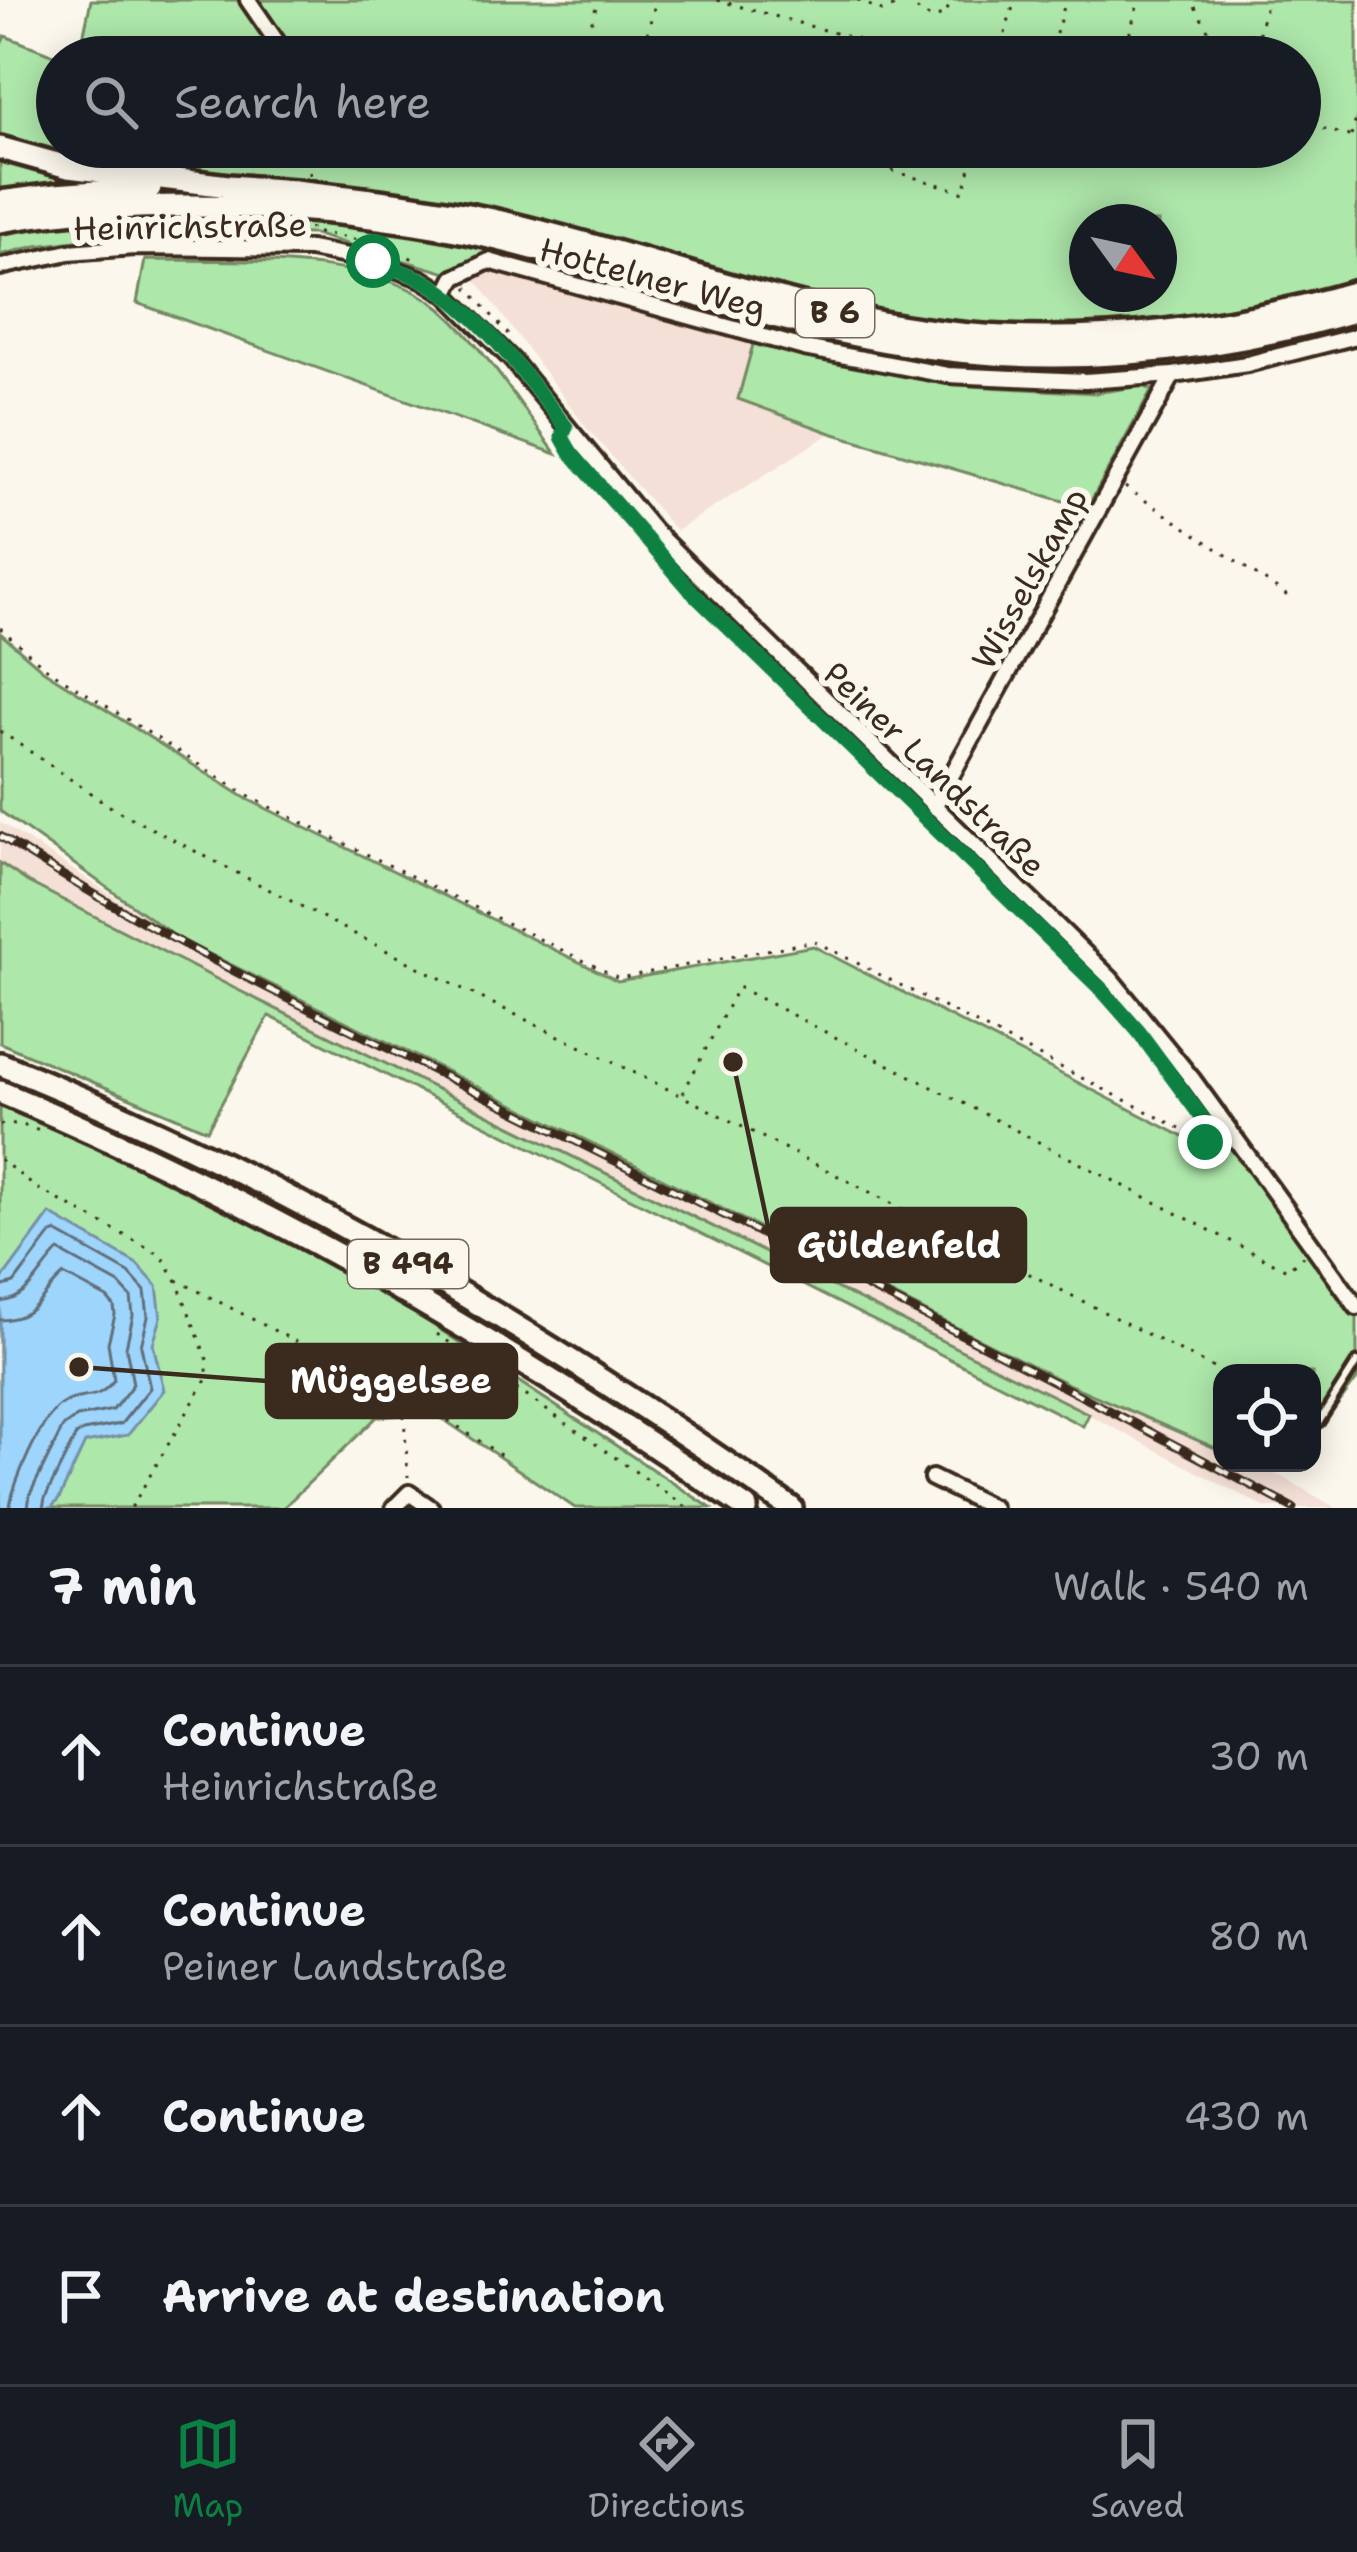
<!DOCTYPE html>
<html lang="en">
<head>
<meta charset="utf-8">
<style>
  :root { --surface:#171b24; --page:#20242c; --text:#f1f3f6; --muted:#9ea1a6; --line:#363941; --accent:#0b8043 }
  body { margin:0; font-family:"Shantell Sans",sans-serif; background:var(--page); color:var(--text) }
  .controls { position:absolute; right:36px; bottom:36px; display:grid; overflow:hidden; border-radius:24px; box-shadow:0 6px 30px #0003 }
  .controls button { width:108px; height:108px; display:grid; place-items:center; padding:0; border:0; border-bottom:3px solid var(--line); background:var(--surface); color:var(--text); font:60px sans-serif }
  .compass { position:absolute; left:1069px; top:204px; width:108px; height:108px; border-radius:50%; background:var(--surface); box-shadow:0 6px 30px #0003; rotate:123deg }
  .stop { position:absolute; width:36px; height:36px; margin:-27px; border:9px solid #0b8043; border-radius:50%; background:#fff }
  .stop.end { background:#0b8043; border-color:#fff; box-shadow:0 3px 12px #0008 }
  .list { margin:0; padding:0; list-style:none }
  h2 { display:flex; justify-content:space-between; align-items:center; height:156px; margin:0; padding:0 48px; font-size:51px }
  h2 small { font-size:39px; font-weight:400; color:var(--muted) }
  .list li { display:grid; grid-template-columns:78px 1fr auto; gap:36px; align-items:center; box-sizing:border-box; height:180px; padding:0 48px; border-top:3px solid var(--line) }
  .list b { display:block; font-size:45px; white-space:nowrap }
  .list p { margin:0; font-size:39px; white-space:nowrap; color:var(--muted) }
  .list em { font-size:39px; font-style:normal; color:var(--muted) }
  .icon { flex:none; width:66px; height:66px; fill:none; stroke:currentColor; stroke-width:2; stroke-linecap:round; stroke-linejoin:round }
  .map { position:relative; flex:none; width:1357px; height:1508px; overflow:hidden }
  .search { position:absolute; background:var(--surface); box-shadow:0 6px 30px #0003; left:36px; right:36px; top:36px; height:132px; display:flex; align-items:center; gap:30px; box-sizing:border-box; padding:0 42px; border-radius:66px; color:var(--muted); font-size:45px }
  .sheet { height:876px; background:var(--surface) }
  nav { display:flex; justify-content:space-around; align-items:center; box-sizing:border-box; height:168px; border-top:3px solid var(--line); background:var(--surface); font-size:33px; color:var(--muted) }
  nav a { display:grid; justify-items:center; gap:6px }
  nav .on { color:var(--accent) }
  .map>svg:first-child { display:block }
</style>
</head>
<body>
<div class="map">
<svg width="1357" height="1508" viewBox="0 0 1357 1508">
  <rect width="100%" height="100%" fill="#fbf7ec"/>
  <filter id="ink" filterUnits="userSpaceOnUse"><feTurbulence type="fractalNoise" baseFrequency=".00833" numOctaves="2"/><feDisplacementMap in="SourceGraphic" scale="24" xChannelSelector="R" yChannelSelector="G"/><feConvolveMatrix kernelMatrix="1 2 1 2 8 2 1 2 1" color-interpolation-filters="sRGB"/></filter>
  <g filter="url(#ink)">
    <!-- built -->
    <g fill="#f4e0d6">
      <path d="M487,269L620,302L754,341L739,399L831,433L676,531L586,427L473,276Z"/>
      <path d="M0,822L179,939L626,1160L1070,1385L1222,1451V1463H1250L1286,1479L1336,1508H1266L1061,1400L232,987L28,882L0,863Z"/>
    </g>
    <!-- green -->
    <g fill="#aee7aa" stroke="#748864" stroke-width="3" fill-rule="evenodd">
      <path d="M91,0H1357V330C1237,363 1111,382 986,374C950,371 913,364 878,357C746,333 618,292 488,257L453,275L313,234L140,233L36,246L0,255V47L5,36L59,57L57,147H1300V57H79ZM1087,222H1159V294H1087Z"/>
      <path d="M145,260C227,262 376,252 441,309C487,350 520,405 556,454L137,303Z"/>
      <path d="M754,341L801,356L970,386L1095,393L1142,386L1152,390L1087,508L831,433L738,399Z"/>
      <path d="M0,633L43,670L247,799L618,981L813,946L1203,1147L1238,1143L1357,1306V1379L1312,1439V1373H1222V1451L1070,1385L626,1160L179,939L0,811Z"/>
      <path d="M0,863L28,882L232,987L1061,1400L1089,1414L1083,1426L269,1016L207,1130L0,1043Z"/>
      <path d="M0,1101L164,1176L279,1235L398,1302L711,1508H575L434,1413L377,1417L283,1508H0Z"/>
    </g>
    <!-- water -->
    <path fill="#9dd5fd" stroke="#7691a4" stroke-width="3" d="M50,1214L137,1264L157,1286L161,1318L153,1344L164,1390L128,1435L85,1443L59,1499L51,1508H0V1282Z"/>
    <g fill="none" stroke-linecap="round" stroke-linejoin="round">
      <!-- shore -->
      <g stroke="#626e77" stroke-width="3">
        <path d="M0,1287L14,1283L51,1234L56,1232L129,1273L145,1291L148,1317L141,1346L150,1388L121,1424L83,1431L76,1435L45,1498L43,1508"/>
        <path d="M0,1302C30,1300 39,1269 59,1251L119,1284L131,1297L133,1316L126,1347L133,1384L113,1410L77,1417L63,1427L30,1494L28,1508"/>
        <path d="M0,1320C37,1319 40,1295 64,1275L107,1298L114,1306L115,1315L108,1343L114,1380C95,1404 85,1391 62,1404C43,1415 11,1486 10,1508"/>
      </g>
      <defs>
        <path id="service" d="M1319,1422L1357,1362"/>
        <g id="minor">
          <path d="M248,0L281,48"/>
          <path d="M0,267L69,252L134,247L310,249L373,261L422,279L446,294L512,360L653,530L1110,978L1193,1080L1357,1307"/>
          <path d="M446,294L454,278L489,261L804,348L947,375L1085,381L1173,375L1247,364L1357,336"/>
          <path d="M934,807L1173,375"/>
          <path d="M932,1478L993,1508"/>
          <path d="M394,1508L409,1493L431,1508"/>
        </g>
        <g id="trunk">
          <path d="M0,148L68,167L229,186L294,191"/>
          <path d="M321,194C385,201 447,209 510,224C628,252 743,294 862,319C1027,354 1196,338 1357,292"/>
          <path d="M0,202L55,195L150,188"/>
          <path d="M321,211C385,218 448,226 510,242C639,275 766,321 898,343C1051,369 1209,355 1357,310"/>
          <path d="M0,221C97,204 195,204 294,209"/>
          <path d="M0,1064C281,1176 544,1334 791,1508"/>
          <path d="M0,1092C264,1202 510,1346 746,1508"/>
        </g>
      </defs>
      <!-- service casing -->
      <use href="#service" stroke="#3b2a1e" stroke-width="15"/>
      <!-- minor casing -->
      <use href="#minor" stroke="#3b2a1e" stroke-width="22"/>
      <!-- trunk casing -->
      <use href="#trunk" stroke="#3b2a1e" stroke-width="30"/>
      <!-- path -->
      <g stroke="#3b2a1e" stroke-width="3" stroke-dasharray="3 9" stroke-linecap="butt">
        <path d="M717,0L920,57"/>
        <path d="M858,0L882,11L914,0"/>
        <path d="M909,0L920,13L932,18L944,15L953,0"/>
        <path d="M447,42L504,57"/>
        <path d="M999,53L1013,57"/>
        <path d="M582,57L598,0"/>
        <path d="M641,57L656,0"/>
        <path d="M998,57L1015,0"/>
        <path d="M1049,57L1066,0"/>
        <path d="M1123,57L1139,0"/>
        <path d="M1170,57L1209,32L1191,0"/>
        <path d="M1253,57L1267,0"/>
        <path d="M1300,123L1357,138"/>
        <path d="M1351,136L1357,116"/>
        <path d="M811,147L964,192L975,147"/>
        <path d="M550,167L555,147"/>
        <path d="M310,175V147"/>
        <path d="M310,227V232C347,236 381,244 416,260"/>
        <path d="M467,287L508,334"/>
        <path d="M1125,487L1292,599"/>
        <path d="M688,586L749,647"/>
        <path d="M0,628L45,667L248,796L619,978L814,941L1205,1141L1218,1142"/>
        <path d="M0,731L114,809L426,971L682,1096L1223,1373"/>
        <path d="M683,1093L738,987L1287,1270L1303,1256"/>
        <path d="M0,1125C16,1121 30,1127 44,1133"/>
        <path d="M0,1159L35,1187L161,1255L176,1279L208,1362L206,1380L131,1508"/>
        <path d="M177,1280L310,1349L379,1405L404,1413L435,1411L506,1459"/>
        <path d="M437,1334L688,1508"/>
        <path d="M404,1415L408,1477"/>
      </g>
      <!-- service -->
      <use href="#service" stroke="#fbf7ec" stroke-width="6"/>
      <!-- minor -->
      <use href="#minor" stroke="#fbf7ec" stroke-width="14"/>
      <!-- trunk -->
      <use href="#trunk" stroke="#fbf7ec" stroke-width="21"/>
      <defs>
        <path id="rail" d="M0,836C159,940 332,1020 503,1105C767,1237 1033,1367 1293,1508"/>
      </defs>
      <!-- rail casing -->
      <use href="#rail" stroke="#3b2a1e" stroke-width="9"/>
      <!-- rail -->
      <use href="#rail" stroke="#fbf7ec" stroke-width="4.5" stroke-dasharray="14" stroke-linecap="butt"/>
      <defs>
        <g id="trunk-bridge">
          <path d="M294,191L321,194"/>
          <path d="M294,209L321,211"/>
        </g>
      </defs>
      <!-- trunk-bridge casing -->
      <use href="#trunk-bridge" stroke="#3b2a1e" stroke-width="30" stroke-linecap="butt"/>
      <!-- trunk-bridge -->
      <use href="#trunk-bridge" stroke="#fbf7ec" stroke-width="21"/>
    </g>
  </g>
  <g fill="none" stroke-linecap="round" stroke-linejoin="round" filter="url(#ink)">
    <!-- route -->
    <path stroke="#0b8043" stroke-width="15" d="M373,261C391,268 411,273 427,282C484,316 525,376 566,427L562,437L571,453L695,595L1102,990L1139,1032L1220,1142H1205"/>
  </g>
  <g text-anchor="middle" stroke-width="12" stroke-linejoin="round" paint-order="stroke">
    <!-- shield labels -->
    <g fill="#fbf7ec" stroke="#75685c" stroke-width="3">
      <rect x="796" y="289" width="78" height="48" rx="9"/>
      <rect x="348" y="1240" width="120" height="48" rx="9"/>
    </g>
    <g font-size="30" font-weight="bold" fill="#3b2a1e">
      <text x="835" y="323">B 6</text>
      <text x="408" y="1274">B 494</text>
    </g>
    <!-- street labels -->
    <g font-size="33" fill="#3b2a1e" stroke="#fbf7ec">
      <text transform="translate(190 226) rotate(-1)" y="12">Heinrichstraße</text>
      <text transform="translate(653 278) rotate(15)" y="12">Hottelner Weg</text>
      <text transform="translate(1029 578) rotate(-61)" y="12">Wisselskamp</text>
      <text transform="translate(935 769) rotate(44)" y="12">Peiner Landstraße</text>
    </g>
  </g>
  <!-- callouts -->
  <path fill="none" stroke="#3b2a1e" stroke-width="4.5" d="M733 1062L772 1245M79 1367L267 1381"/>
  <g fill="#3b2a1e" stroke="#fbf7ec" stroke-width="4.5">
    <circle cx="733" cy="1062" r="12"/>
    <circle cx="79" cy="1367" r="12"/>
  </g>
  <g fill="#3b2a1e" stroke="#3b2a1e" stroke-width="4.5">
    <rect x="772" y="1209" width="253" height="72" rx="12"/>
    <rect x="267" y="1345" width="249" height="72" rx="12"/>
  </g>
  <g font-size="36" text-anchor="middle" font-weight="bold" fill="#fff">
    <text x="899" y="1258">Güldenfeld</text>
    <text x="391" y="1393">Müggelsee</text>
  </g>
</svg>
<div class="controls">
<button><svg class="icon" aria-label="locate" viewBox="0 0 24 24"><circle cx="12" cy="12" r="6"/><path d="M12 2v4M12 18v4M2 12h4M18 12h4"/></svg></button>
</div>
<svg class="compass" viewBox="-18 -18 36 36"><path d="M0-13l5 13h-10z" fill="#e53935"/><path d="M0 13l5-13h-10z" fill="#9ea1a6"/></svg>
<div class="stop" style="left:373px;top:261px"></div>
<div class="stop end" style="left:1205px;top:1142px"></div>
<div class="search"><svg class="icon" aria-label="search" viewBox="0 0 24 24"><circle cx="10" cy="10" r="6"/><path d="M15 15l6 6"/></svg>Search here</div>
</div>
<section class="sheet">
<h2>7 min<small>Walk · 540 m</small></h2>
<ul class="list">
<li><svg class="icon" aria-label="ahead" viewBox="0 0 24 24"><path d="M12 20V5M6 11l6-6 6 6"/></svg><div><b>Continue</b><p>Heinrichstraße</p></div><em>30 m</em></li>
<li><svg class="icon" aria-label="ahead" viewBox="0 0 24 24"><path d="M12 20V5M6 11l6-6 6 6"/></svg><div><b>Continue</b><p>Peiner Landstraße</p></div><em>80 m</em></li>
<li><svg class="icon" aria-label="ahead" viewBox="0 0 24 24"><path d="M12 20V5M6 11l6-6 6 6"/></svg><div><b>Continue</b></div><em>430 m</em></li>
<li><svg class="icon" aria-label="arrive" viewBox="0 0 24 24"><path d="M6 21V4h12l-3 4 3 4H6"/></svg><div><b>Arrive at destination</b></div></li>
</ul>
</section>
<nav>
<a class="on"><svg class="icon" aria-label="map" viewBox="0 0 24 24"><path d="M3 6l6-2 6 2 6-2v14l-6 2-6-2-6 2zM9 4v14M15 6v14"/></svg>Map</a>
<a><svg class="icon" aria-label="directions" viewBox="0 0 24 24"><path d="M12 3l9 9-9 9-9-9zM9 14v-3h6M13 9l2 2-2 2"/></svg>Directions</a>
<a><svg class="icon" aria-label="saved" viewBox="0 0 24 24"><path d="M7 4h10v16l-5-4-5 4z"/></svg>Saved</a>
</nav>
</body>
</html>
